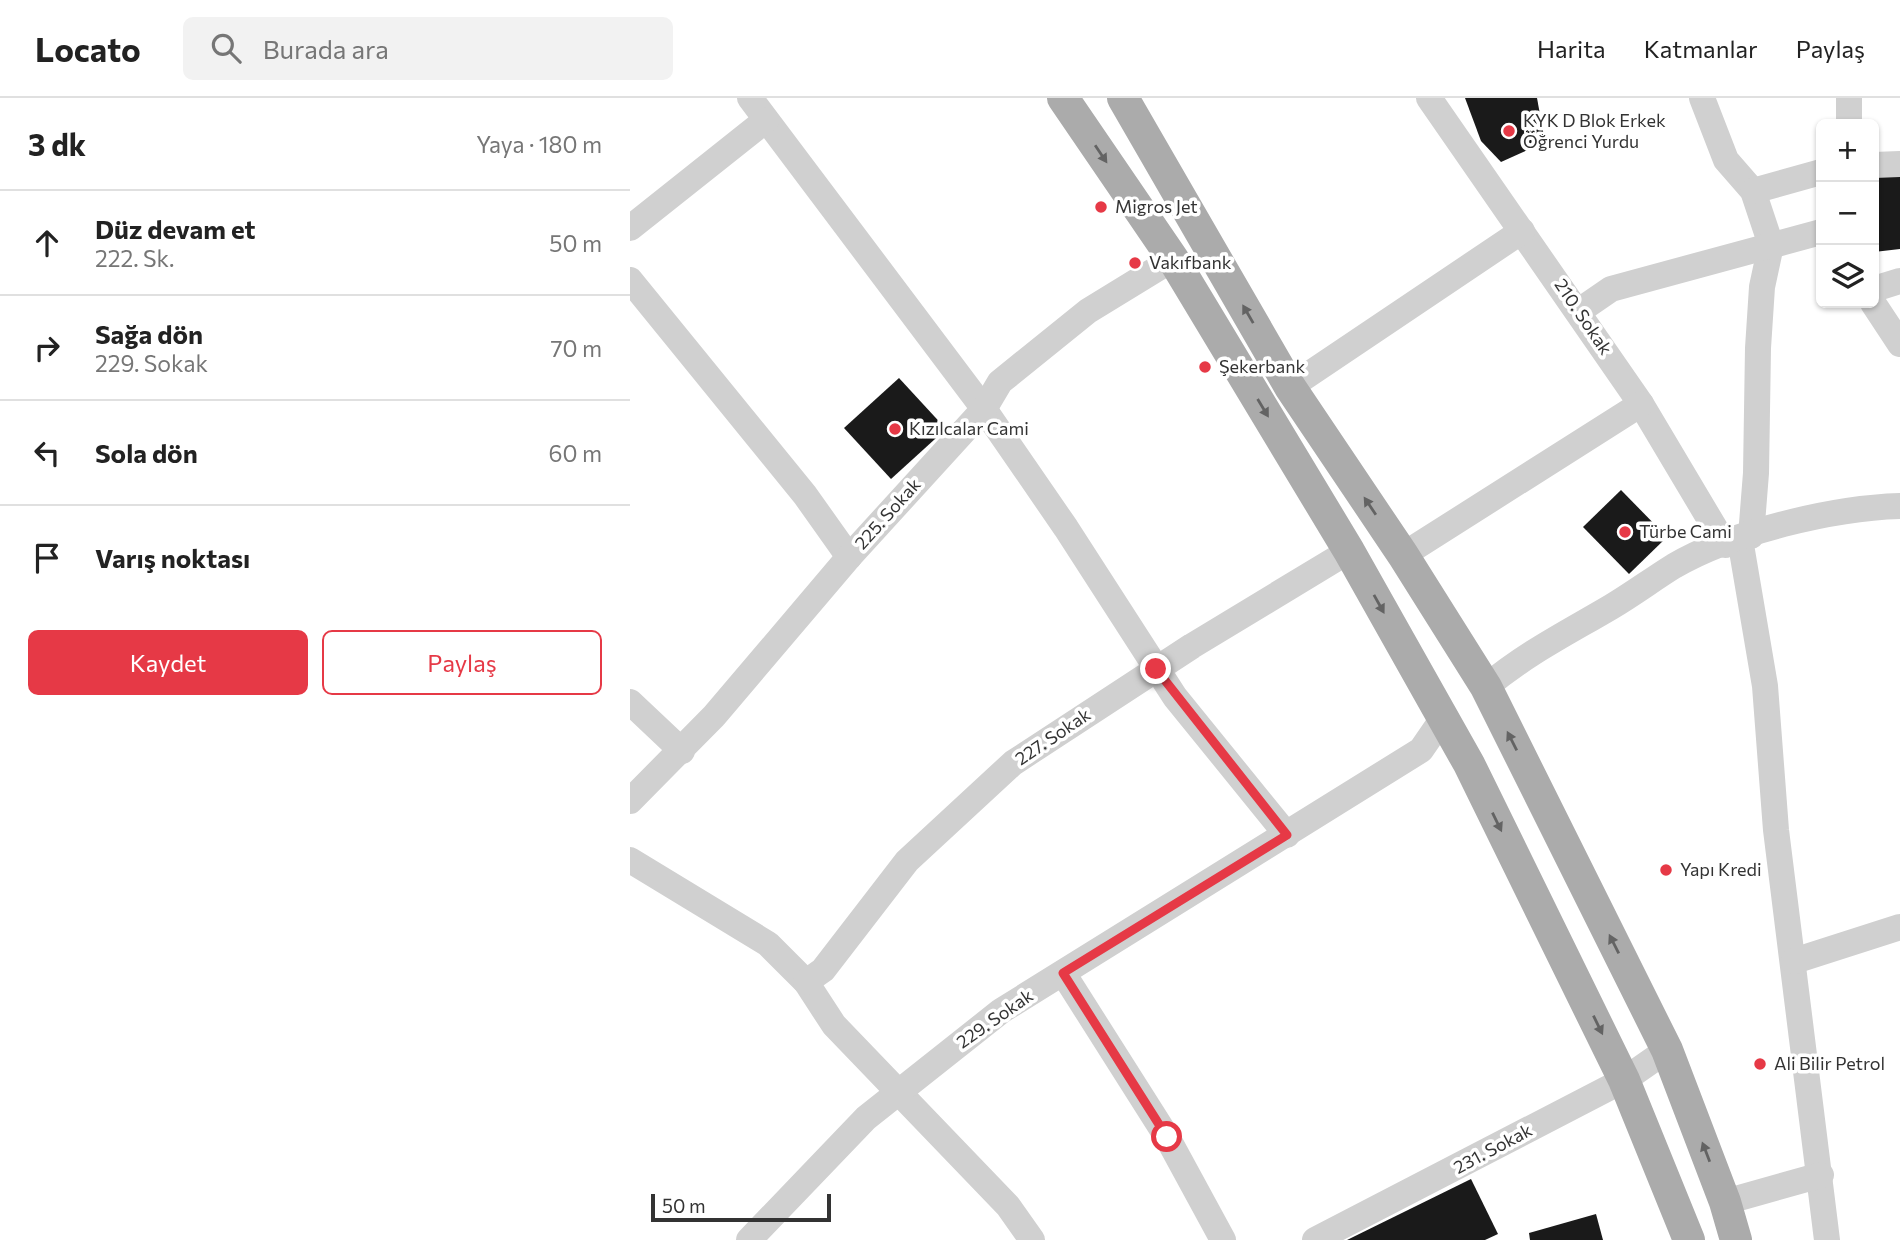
<!DOCTYPE html>
<html lang="tr">
<head>
<meta charset="utf-8">
<style>
  :root { --surface:#fff; --page:#f2f2f2; --text:#222; --muted:#767676; --line:#e0e0e0; --accent:#e63946 }
  body { margin:0; font-family:Commissioner,sans-serif; background:var(--page); color:var(--text) }
  .controls { position:absolute; right:21px; top:21px; display:grid; overflow:hidden; border-radius:10px; box-shadow:0 2px 5px #0004 }
  .controls button { width:63px; height:63px; display:grid; place-items:center; padding:0; border:0; border-bottom:2px solid var(--line); background:var(--surface); color:var(--text); font:35px sans-serif }
  .scale { position:absolute; left:21px; bottom:18px; width:180px; box-sizing:border-box; padding-left:7px; border:4px solid #333; border-top:0; font-size:19px; line-height:24px; white-space:nowrap; color:#333; -webkit-text-stroke:5px #fff; paint-order:stroke }
  .stop { position:absolute; width:21px; height:21px; margin:-16px; border:5px solid #e63946; border-radius:50%; background:#fff }
  .stop.end { background:#e63946; border-color:#fff; box-shadow:0 2px 7px #0008 }
  .list { margin:0; padding:0; list-style:none }
  h2 { display:flex; justify-content:space-between; align-items:center; height:91px; margin:0; padding:0 28px; font-size:30px }
  h2 small { font-size:23px; font-weight:400; color:var(--muted) }
  .list li { display:grid; grid-template-columns:46px 1fr auto; gap:21px; align-items:center; box-sizing:border-box; height:105px; padding:0 28px; border-top:2px solid var(--line) }
  .list b { display:block; font-size:26px; white-space:nowrap }
  .list p { margin:0; font-size:23px; white-space:nowrap; color:var(--muted) }
  .list em { font-size:23px; font-style:normal; color:var(--muted) }
  .actions { display:flex; gap:14px; padding:21px 28px }
  .actions a { flex:1; padding:16px 0; border:2px solid var(--accent); border-radius:10px; text-align:center; font-size:24px; color:var(--accent) }
  .actions .main { background:var(--accent); color:#fff }
  .icon { flex:none; width:38px; height:38px; fill:none; stroke:currentColor; stroke-width:2; stroke-linecap:round; stroke-linejoin:round }
  .map { position:relative; flex:none; width:1270px; height:1142px; overflow:hidden }
  header { display:flex; align-items:center; gap:42px; box-sizing:border-box; height:98px; padding:0 35px; background:var(--surface); border-bottom:2px solid var(--line) }
  header strong { font-size:33px }
  nav { display:flex; gap:38px; margin-inline-start:auto; font-size:24px }
  .search { width:490px; height:63px; background:var(--page); display:flex; align-items:center; gap:18px; box-sizing:border-box; padding:0 24px; border-radius:10px; color:var(--muted); font-size:26px }
  main { display:flex }
  aside { flex:1; background:var(--surface) }
  .map>svg:first-child { display:block }
</style>
</head>
<body>
<header>
<strong>Locato</strong>
<div class="search"><svg class="icon" aria-label="search" viewBox="0 0 24 24"><circle cx="10" cy="10" r="6"/><path d="M15 15l6 6"/></svg>Burada ara</div>
<nav><a>Harita</a><a>Katmanlar</a><a>Paylaş</a></nav>
</header>
<main>
<aside>
<h2>3 dk<small>Yaya · 180 m</small></h2>
<ul class="list">
<li><svg class="icon" aria-label="ahead" viewBox="0 0 24 24"><path d="M12 20V5M6 11l6-6 6 6"/></svg><div><b>Düz devam et</b><p>222. Sk.</p></div><em>50 m</em></li>
<li><svg class="icon" aria-label="right" viewBox="0 0 24 24"><path d="M7 20v-9h11M14 6l5 5-5 5"/></svg><div><b>Sağa dön</b><p>229. Sokak</p></div><em>70 m</em></li>
<li><svg class="icon" aria-label="left" viewBox="0 0 24 24"><path d="M17 20v-9H6M10 6l-5 5 5 5"/></svg><div><b>Sola dön</b></div><em>60 m</em></li>
<li><svg class="icon" aria-label="arrive" viewBox="0 0 24 24"><path d="M6 21V4h12l-3 4 3 4H6"/></svg><div><b>Varış noktası</b></div></li>
</ul>
<div class="actions"><a class="main">Kaydet</a><a>Paylaş</a></div>
</aside>
<div class="map">
<svg width="1270" height="1142" viewBox="0 0 1270 1142">
  <rect width="100%" height="100%" fill="#fff"/>
  <!-- building -->
  <g fill="#1a1a1a">
    <path d="M835,0H907L915,44L871,64L851,43Z"/>
    <path d="M1270,76V151L1244,154V79Z"/>
    <path d="M269,280L316,331L261,381L214,330Z"/>
    <path d="M991,392L1037,439L999,476L953,429Z"/>
    <path d="M841,1081L868,1136L855,1142H717Z"/>
    <path d="M966,1116L973,1142H900L899,1135Z"/>
  </g>
  <g fill="none" stroke-linecap="round" stroke-linejoin="round">
    <!-- minor -->
    <g stroke="#d0d0d0" stroke-width="26">
      <path d="M120,0L354,311L436,430L545,599L657,737"/>
      <path d="M799,0L1011,306L1095,447"/>
      <path d="M1072,0L1096,62L1123,93L1141,147L1132,189L1128,250L1126,375L1121,438"/>
      <path d="M1219,26V0"/>
      <path d="M1244,67L1270,66"/>
      <path d="M1123,93L1191,74"/>
      <path d="M0,130L136,22"/>
      <path d="M0,182L175,397L219,459"/>
      <path d="M1244,191L1270,183"/>
      <path d="M1243,205L1270,246"/>
      <path d="M949,213L981,191L1191,134"/>
      <path d="M660,289L892,133"/>
      <path d="M1110,441L1135,588L1146,732L1197,1142"/>
      <path d="M773,457L1011,306"/>
      <path d="M856,589C895,556 937,535 981,509C1003,496 1023,481 1044,468C1102,434 1203,410 1270,408"/>
      <path d="M0,604L52,653"/>
      <path d="M0,703L84,618L219,459L354,311L370,284L458,213L543,161"/>
      <path d="M0,762L138,846L176,884L204,927L378,1108L402,1142"/>
      <path d="M1164,863L1270,829"/>
      <path d="M433,875L537,1039L593,1142"/>
      <path d="M176,884L193,872L277,763L383,665L562,548L719,453"/>
      <path d="M1095,1104L1191,1077"/>
      <path d="M119,1142L236,1020L371,913L791,652L813,620"/>
      <path d="M685,1142L994,982L1037,952"/>
    </g>
    <!-- major -->
    <g stroke="#ababab" stroke-width="32">
      <path d="M433,0L543,161L719,453L839,666L994,982L1059,1142"/>
      <path d="M493,0L660,289L773,457L856,589L1037,952L1095,1104L1106,1142"/>
    </g>
  </g>
  <!-- one-way arrows -->
  <defs><path id="oneway-solid" d="M-6-.8H1V-3.2L6.5 0L1 3.2V.8H-6Z" transform="scale(1.75)"/></defs>
  <g fill="#636363">
    <use href="#oneway-solid" transform="translate(471 56) rotate(56)"/>
    <use href="#oneway-solid" transform="translate(618 216) rotate(-120)"/>
    <use href="#oneway-solid" transform="translate(633 310) rotate(59)"/>
    <use href="#oneway-solid" transform="translate(740 408) rotate(-124)"/>
    <use href="#oneway-solid" transform="translate(749 506) rotate(61)"/>
    <use href="#oneway-solid" transform="translate(882 643) rotate(-117)"/>
    <use href="#oneway-solid" transform="translate(867 724) rotate(64)"/>
    <use href="#oneway-solid" transform="translate(984 846) rotate(-117)"/>
    <use href="#oneway-solid" transform="translate(968 927) rotate(64)"/>
    <use href="#oneway-solid" transform="translate(1076 1054) rotate(-111)"/>
  </g>
  <g fill="none" stroke-linecap="round" stroke-linejoin="round">
    <!-- route -->
    <path stroke="#e63946" stroke-width="9" d="M526,571L657,737L433,875L537,1039"/>
  </g>
  <!-- markers -->
  <g fill="#e63946" stroke="#fff" stroke-width="2.5">
    <circle cx="879" cy="33" r="7"/>
    <circle cx="471" cy="109" r="7"/>
    <circle cx="505" cy="165" r="7"/>
    <circle cx="575" cy="269" r="7"/>
    <circle cx="265" cy="331" r="7"/>
    <circle cx="995" cy="434" r="7"/>
    <circle cx="1036" cy="772" r="7"/>
    <circle cx="1130" cy="966" r="7"/>
  </g>
  <g text-anchor="middle" stroke-width="7" stroke-linejoin="round" paint-order="stroke">
    <!-- poi labels -->
    <g font-size="18" fill="#333" stroke="#fff" text-anchor="start">
      <text x="893" y="29">KYK D Blok Erkek<tspan x="893" dy="21">Öğrenci Yurdu</tspan></text>
      <text x="485" y="115">Migros Jet</text>
      <text x="519" y="171">Vakıfbank</text>
      <text x="589" y="275">Şekerbank</text>
      <text x="279" y="337">Kızılcalar Cami</text>
      <text x="1009" y="440">Türbe Cami</text>
      <text x="1050" y="778">Yapı Kredi</text>
      <text x="1144" y="972">Ali Bilir Petrol</text>
    </g>
    <!-- street labels -->
    <g font-size="18" fill="#333" stroke="#fff">
      <text transform="translate(953 219) rotate(56)" y="6">210. Sokak</text>
      <text transform="translate(258 416) rotate(-48)" y="6">225. Sokak</text>
      <text transform="translate(423 639) rotate(-34)" y="6">227. Sokak</text>
      <text transform="translate(365 921) rotate(-35)" y="6">229. Sokak</text>
      <text transform="translate(863 1051) rotate(-28)" y="6">231. Sokak</text>
    </g>
  </g>
</svg>
<div class="controls">
<button>+</button>
<button>−</button>
<button><svg class="icon" aria-label="layers" viewBox="0 0 24 24"><path d="M12 4l9 5-9 5-9-5zM3 14l9 5 9-5"/></svg></button>
</div>
<div class="scale">50 m</div>
<div class="stop" style="left:537px;top:1039px"></div>
<div class="stop end" style="left:526px;top:571px"></div>
</div>
</main>
</body>
</html>
